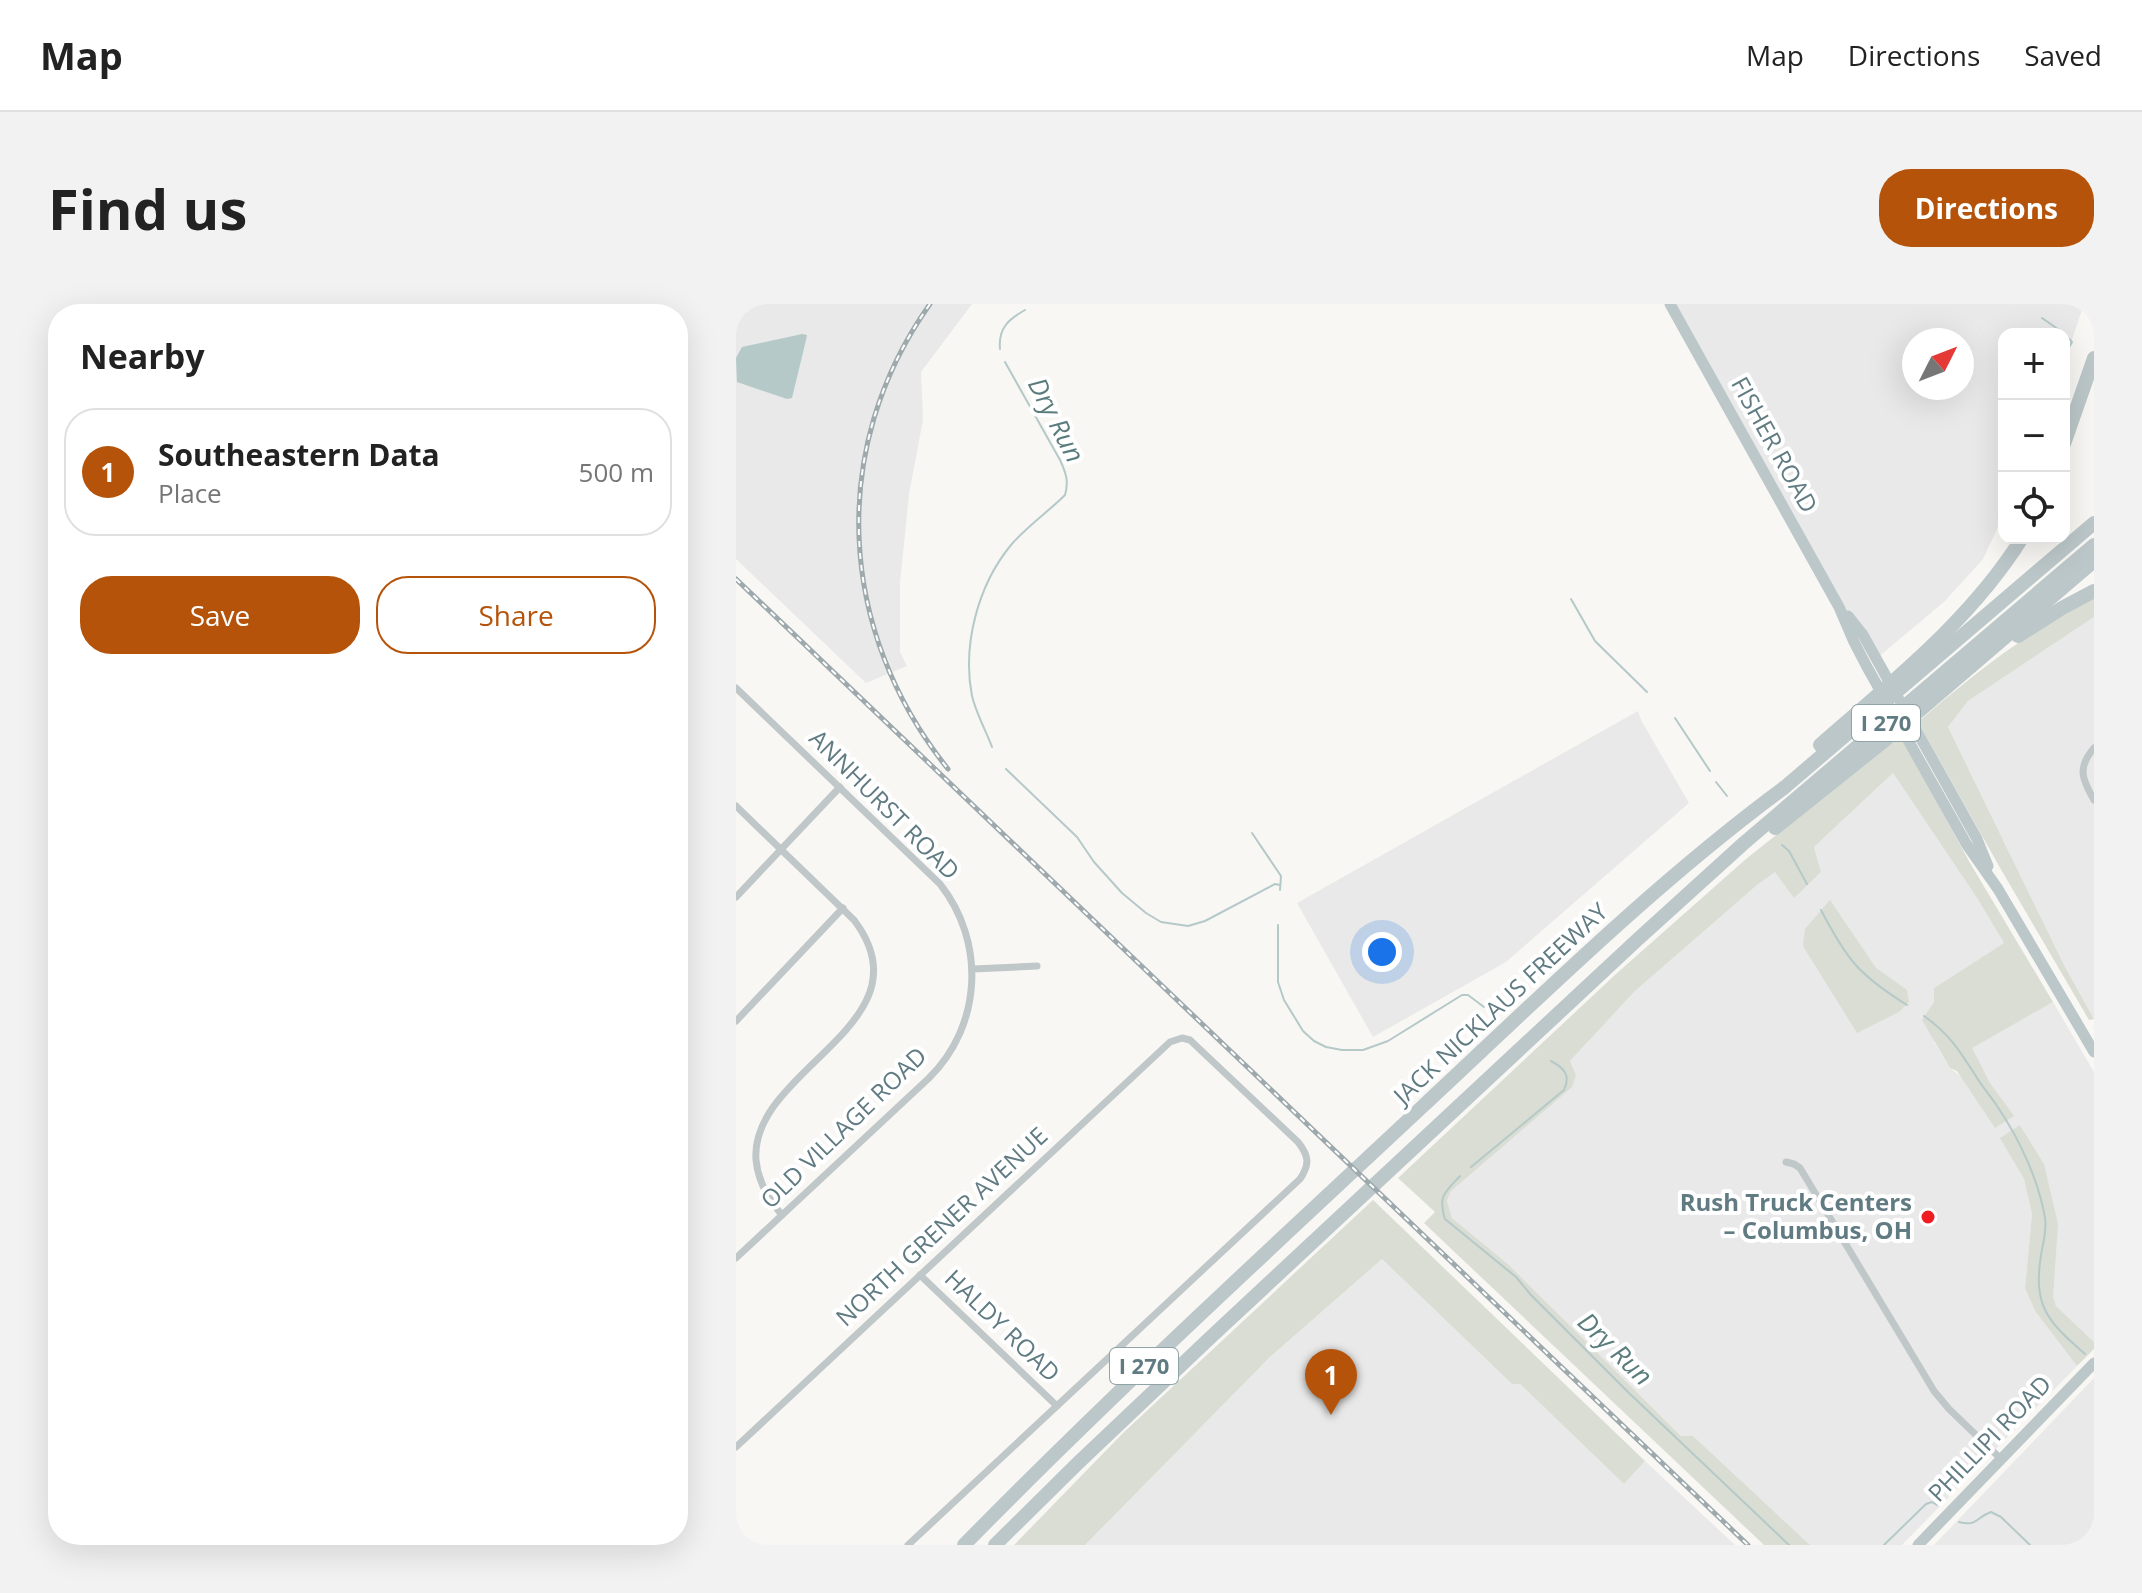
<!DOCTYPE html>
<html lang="en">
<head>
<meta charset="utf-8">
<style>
  :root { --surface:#fff; --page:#f2f2f2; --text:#222; --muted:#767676; --line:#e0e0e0; --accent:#b45309 }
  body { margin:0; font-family:"Open Sans",sans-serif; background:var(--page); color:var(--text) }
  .controls { position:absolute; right:24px; top:24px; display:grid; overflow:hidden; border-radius:16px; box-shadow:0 8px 32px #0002 }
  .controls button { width:72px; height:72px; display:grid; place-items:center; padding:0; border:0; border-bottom:2px solid var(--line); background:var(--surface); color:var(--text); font:40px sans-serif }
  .compass { position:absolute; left:1166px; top:24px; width:72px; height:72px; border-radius:50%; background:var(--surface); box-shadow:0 8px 32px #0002; rotate:48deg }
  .you { position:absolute; left:646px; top:648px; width:28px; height:28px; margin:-20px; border:6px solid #fff; border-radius:50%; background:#1a73e8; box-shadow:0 0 0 12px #1a73e833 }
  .badge { display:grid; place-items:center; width:52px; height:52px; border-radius:50%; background:var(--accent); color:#fff; font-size:26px; font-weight:700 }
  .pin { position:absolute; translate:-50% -66px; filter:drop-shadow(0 2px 4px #0008) }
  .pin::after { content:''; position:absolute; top:42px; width:28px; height:24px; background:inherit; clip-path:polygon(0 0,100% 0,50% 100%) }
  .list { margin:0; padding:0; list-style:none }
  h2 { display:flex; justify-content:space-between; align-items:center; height:104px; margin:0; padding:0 32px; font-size:34px }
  h2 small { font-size:26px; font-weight:400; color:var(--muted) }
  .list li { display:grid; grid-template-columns:52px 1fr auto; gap:24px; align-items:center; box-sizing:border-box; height:128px; margin:0 16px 16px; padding:0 16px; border:2px solid var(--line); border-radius:32px }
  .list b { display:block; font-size:30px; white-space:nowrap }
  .list p { margin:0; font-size:26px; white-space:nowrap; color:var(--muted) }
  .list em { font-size:26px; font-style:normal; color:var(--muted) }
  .actions { display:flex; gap:16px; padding:24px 32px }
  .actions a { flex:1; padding:18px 0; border:2px solid var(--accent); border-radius:32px; text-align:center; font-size:28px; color:var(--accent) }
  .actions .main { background:var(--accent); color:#fff }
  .icon { flex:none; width:44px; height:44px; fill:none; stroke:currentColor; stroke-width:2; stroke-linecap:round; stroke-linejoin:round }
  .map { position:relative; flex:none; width:1358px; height:1241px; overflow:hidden; border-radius:32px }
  header { display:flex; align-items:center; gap:48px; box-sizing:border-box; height:112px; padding:0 40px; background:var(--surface); border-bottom:2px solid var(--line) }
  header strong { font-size:38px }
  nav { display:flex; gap:44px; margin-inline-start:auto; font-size:28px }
  .intro { display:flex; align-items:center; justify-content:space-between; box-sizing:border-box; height:192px; padding:0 48px }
  h1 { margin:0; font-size:56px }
  .button { padding:20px 36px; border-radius:32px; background:var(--accent); color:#fff; font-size:28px; font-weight:700 }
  main { display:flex; gap:48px; padding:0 48px }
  aside { flex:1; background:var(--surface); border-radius:32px; box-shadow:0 8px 32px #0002 }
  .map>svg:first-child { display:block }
</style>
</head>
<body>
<header>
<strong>Map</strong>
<nav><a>Map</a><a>Directions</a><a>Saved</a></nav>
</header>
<div class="intro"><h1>Find us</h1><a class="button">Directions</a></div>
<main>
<aside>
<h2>Nearby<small></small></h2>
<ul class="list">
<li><span class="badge">1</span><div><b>Southeastern Data</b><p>Place</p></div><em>500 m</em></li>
</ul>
<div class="actions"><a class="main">Save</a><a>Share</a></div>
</aside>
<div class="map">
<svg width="1358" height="1241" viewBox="0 0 1358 1241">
  <rect width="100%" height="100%" fill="#f8f7f4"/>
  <!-- built -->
  <g fill="#e8e9e8" fill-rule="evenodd">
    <path d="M0,0H236L185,68L187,116L173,190L164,279V348L171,362L130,379L0,255Z"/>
    <path d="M934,0H1348L1328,59V30H1268V210L1247,255L1209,297L1140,355L1103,303ZM1178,36H1226V84H1178Z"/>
    <path d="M1358,313V715L1328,661L1212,423L1232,397Z"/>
    <path d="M902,407L905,416L953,499L770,658L637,733L561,599Z"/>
    <path d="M1157,469L1241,594L1268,639L1198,684V738L1214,764L1277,812L1254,779L1235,744L1317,698L1358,768V1038L1320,1002L1317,992L1308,860L1284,821L1265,834L1288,875L1296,910L1289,984L1299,1007L1341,1062L1166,1241H1074L957,1132H945L773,961L716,914L711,897L715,887L840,771L834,757L899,687L1021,581L1040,567L1058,593L1085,568L1078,543Z"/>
    <path d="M646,955L776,1080H784L888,1180L909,1157L999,1241H349L534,1053Z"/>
    <path d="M1358,1074V1241H1198Z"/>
  </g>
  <!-- green -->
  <g fill="#d9ddd3">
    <path d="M1358,293V313L1232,397L1212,423L1328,661L1358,715L1353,716L1263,562L1182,418C1239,369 1291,328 1358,293Z"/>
    <path d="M1165,432L1234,559L1317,698L1236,744L1254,779L1278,812L1259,824L1221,767L1214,764L1186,716L1198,698V684L1268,639L1241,594L1157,469L1078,543L1085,568L1058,594L1039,568L1021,581L899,687L834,757L840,771L836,783L715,887L711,897L716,914L773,961L945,1132H957L1074,1241H1028L688,919L699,908L662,874L880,670L1010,555Z"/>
    <path d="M1094,596L1140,664L1171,686L1173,698L1163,708L1121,729L1067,642L1069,625Z"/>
    <path d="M1284,821L1308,860L1322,920L1317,992L1320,1002L1358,1038V1045L1341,1062L1299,1007L1289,984L1296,910L1288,875L1264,834Z"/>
    <path d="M637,896L909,1157L888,1180L784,1080H776L646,955L534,1053L349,1241H278L387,1129Z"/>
  </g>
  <!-- water -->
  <path fill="#b5c9c9" d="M66,30L71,31L70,36L56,94L51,95L1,78L0,54L6,43Z"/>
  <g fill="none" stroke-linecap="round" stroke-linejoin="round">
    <!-- stream -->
    <g stroke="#b5c9c9" stroke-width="2">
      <path d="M1306,14L1326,28L1336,38L1328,52"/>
      <path d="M264,45C262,24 273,15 289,6"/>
      <path d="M1328,69L1332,77"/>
      <path d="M835,295L859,337L911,388"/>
      <path d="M939,414L974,467"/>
      <path d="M256,443C250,427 240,409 236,392C226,341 242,281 275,241C291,222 312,208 329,191C333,177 330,169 324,156L269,58"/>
      <path d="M270,465L341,533L358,558L386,589L410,609L425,618L452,622L469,617L539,580L544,581"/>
      <path d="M980,478L991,492"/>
      <path d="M516,529L545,572L544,586"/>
      <path d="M1046,541L1053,547L1071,580"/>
      <path d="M1085,606C1111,656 1123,671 1171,701"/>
      <path d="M542,621V678L548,696L567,727L578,737L590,743L606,746H627L652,737L726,691H732L748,703"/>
      <path d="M1188,712C1216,732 1225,749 1243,777C1249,786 1256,794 1261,802C1283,834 1303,877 1309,914C1311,926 1307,939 1305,951C1297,1002 1311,1017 1349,1050"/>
      <path d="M735,863L828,786C835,771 828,764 815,757"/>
      <path d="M724,872C708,889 702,892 709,915L780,973L795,991L893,1089L1053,1241"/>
      <path d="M1223,1218C1242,1223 1240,1213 1255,1208L1265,1213L1294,1241"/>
      <path d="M1148,1241L1190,1200L1196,1198L1201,1201"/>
    </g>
    <!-- minor -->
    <g stroke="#c0c7c9" stroke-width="7">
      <path d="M0,384L204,580C250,638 246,722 193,774L0,954"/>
      <path d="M1358,444C1341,464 1346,475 1358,496"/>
      <path d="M0,502L118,616C197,720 13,765 20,856C22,877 32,895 46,911"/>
      <path d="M0,593L104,483"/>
      <path d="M237,665L301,662"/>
      <path d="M0,717L107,604"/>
      <path d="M1050,858L1058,860L1064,864L1198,1087L1213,1105L1265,1155"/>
      <path d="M184,971L321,1102"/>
      <path d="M0,1143L434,738L446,734L454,736L562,838C573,852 574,860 564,875L172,1241"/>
    </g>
    <!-- secondary -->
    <g stroke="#bcc7ca" stroke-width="11">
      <path d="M934,0L1103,303L1118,338L1131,363L1231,541L1262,585L1358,748"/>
      <path d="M1112,312L1127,331L1241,535L1252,562"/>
      <path d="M1182,1241L1358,1059"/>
    </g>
    <!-- motorway -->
    <g stroke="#bcc7ca" stroke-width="14">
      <path d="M1328,140L1358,54"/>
      <path d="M1282,332L1326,304L1358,287"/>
      <path d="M1084,441C1157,377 1234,317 1286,234"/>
      <path d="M1039,524L1148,437L1358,257"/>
      <path d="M228,1241C376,1090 532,947 686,803C804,693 919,579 1049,483L1358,219"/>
      <path d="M259,1241L342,1159L476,1032L901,636L1008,539L1358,241"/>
    </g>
    <defs>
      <g id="rail">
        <path d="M194,0C91,145 102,328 212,465"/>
        <path d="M0,275L1012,1241"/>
      </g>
    </defs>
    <!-- rail casing -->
    <use href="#rail" stroke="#9da9ac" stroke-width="5"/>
    <!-- rail -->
    <use href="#rail" stroke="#fff" stroke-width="2" stroke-dasharray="6" stroke-linecap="butt"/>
  </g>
  <!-- markers -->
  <circle fill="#f01c22" stroke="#fff" stroke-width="3" cx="1192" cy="913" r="8"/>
  <g text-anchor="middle" stroke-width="8" stroke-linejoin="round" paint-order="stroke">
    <!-- shield labels -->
    <g fill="#fff" stroke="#90a3a8" stroke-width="2">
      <rect x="1116" y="401" width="68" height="36" rx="6"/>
      <rect x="374" y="1044" width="68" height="36" rx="6"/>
    </g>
    <g font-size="22" font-weight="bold" fill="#607b82">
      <text x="1150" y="427">I 270</text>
      <text x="408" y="1070">I 270</text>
    </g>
    <!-- street labels -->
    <g font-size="24" fill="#607b82" stroke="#fff">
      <text transform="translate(1038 141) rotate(61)" y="8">FISHER ROAD</text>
      <text transform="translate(148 501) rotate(45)" y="8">ANNHURST ROAD</text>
      <text transform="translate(765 700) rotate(-43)" y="8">JACK NICKLAUS FREEWAY</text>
      <text transform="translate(108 824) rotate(-44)" y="8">OLD VILLAGE ROAD</text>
      <text transform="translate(206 923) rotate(-43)" y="8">NORTH GRENER AVENUE</text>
      <text transform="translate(266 1022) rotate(44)" y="8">HALDY ROAD</text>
      <text transform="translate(1254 1135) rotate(-46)" y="8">PHILLIPI ROAD</text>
    </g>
    <!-- poi labels -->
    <g font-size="24" font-weight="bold" fill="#607b82" stroke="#fff" text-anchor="end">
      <text x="1176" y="907">Rush Truck Centers<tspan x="1176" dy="28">– Columbus, OH</tspan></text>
    </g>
    <!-- water labels -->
    <g font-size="26" font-style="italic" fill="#5b7c7c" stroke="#fff">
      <text transform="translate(320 116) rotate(63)" y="9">Dry Run</text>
      <text transform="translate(879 1045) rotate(44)" y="9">Dry Run</text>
    </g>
  </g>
</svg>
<div class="controls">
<button>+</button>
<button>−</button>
<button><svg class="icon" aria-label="locate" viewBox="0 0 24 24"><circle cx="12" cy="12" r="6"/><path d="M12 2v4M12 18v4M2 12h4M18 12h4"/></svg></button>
</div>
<svg class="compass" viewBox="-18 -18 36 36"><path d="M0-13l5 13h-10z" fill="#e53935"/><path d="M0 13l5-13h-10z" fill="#767676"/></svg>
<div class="you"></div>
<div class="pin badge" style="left:595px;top:1111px">1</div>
</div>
</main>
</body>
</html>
